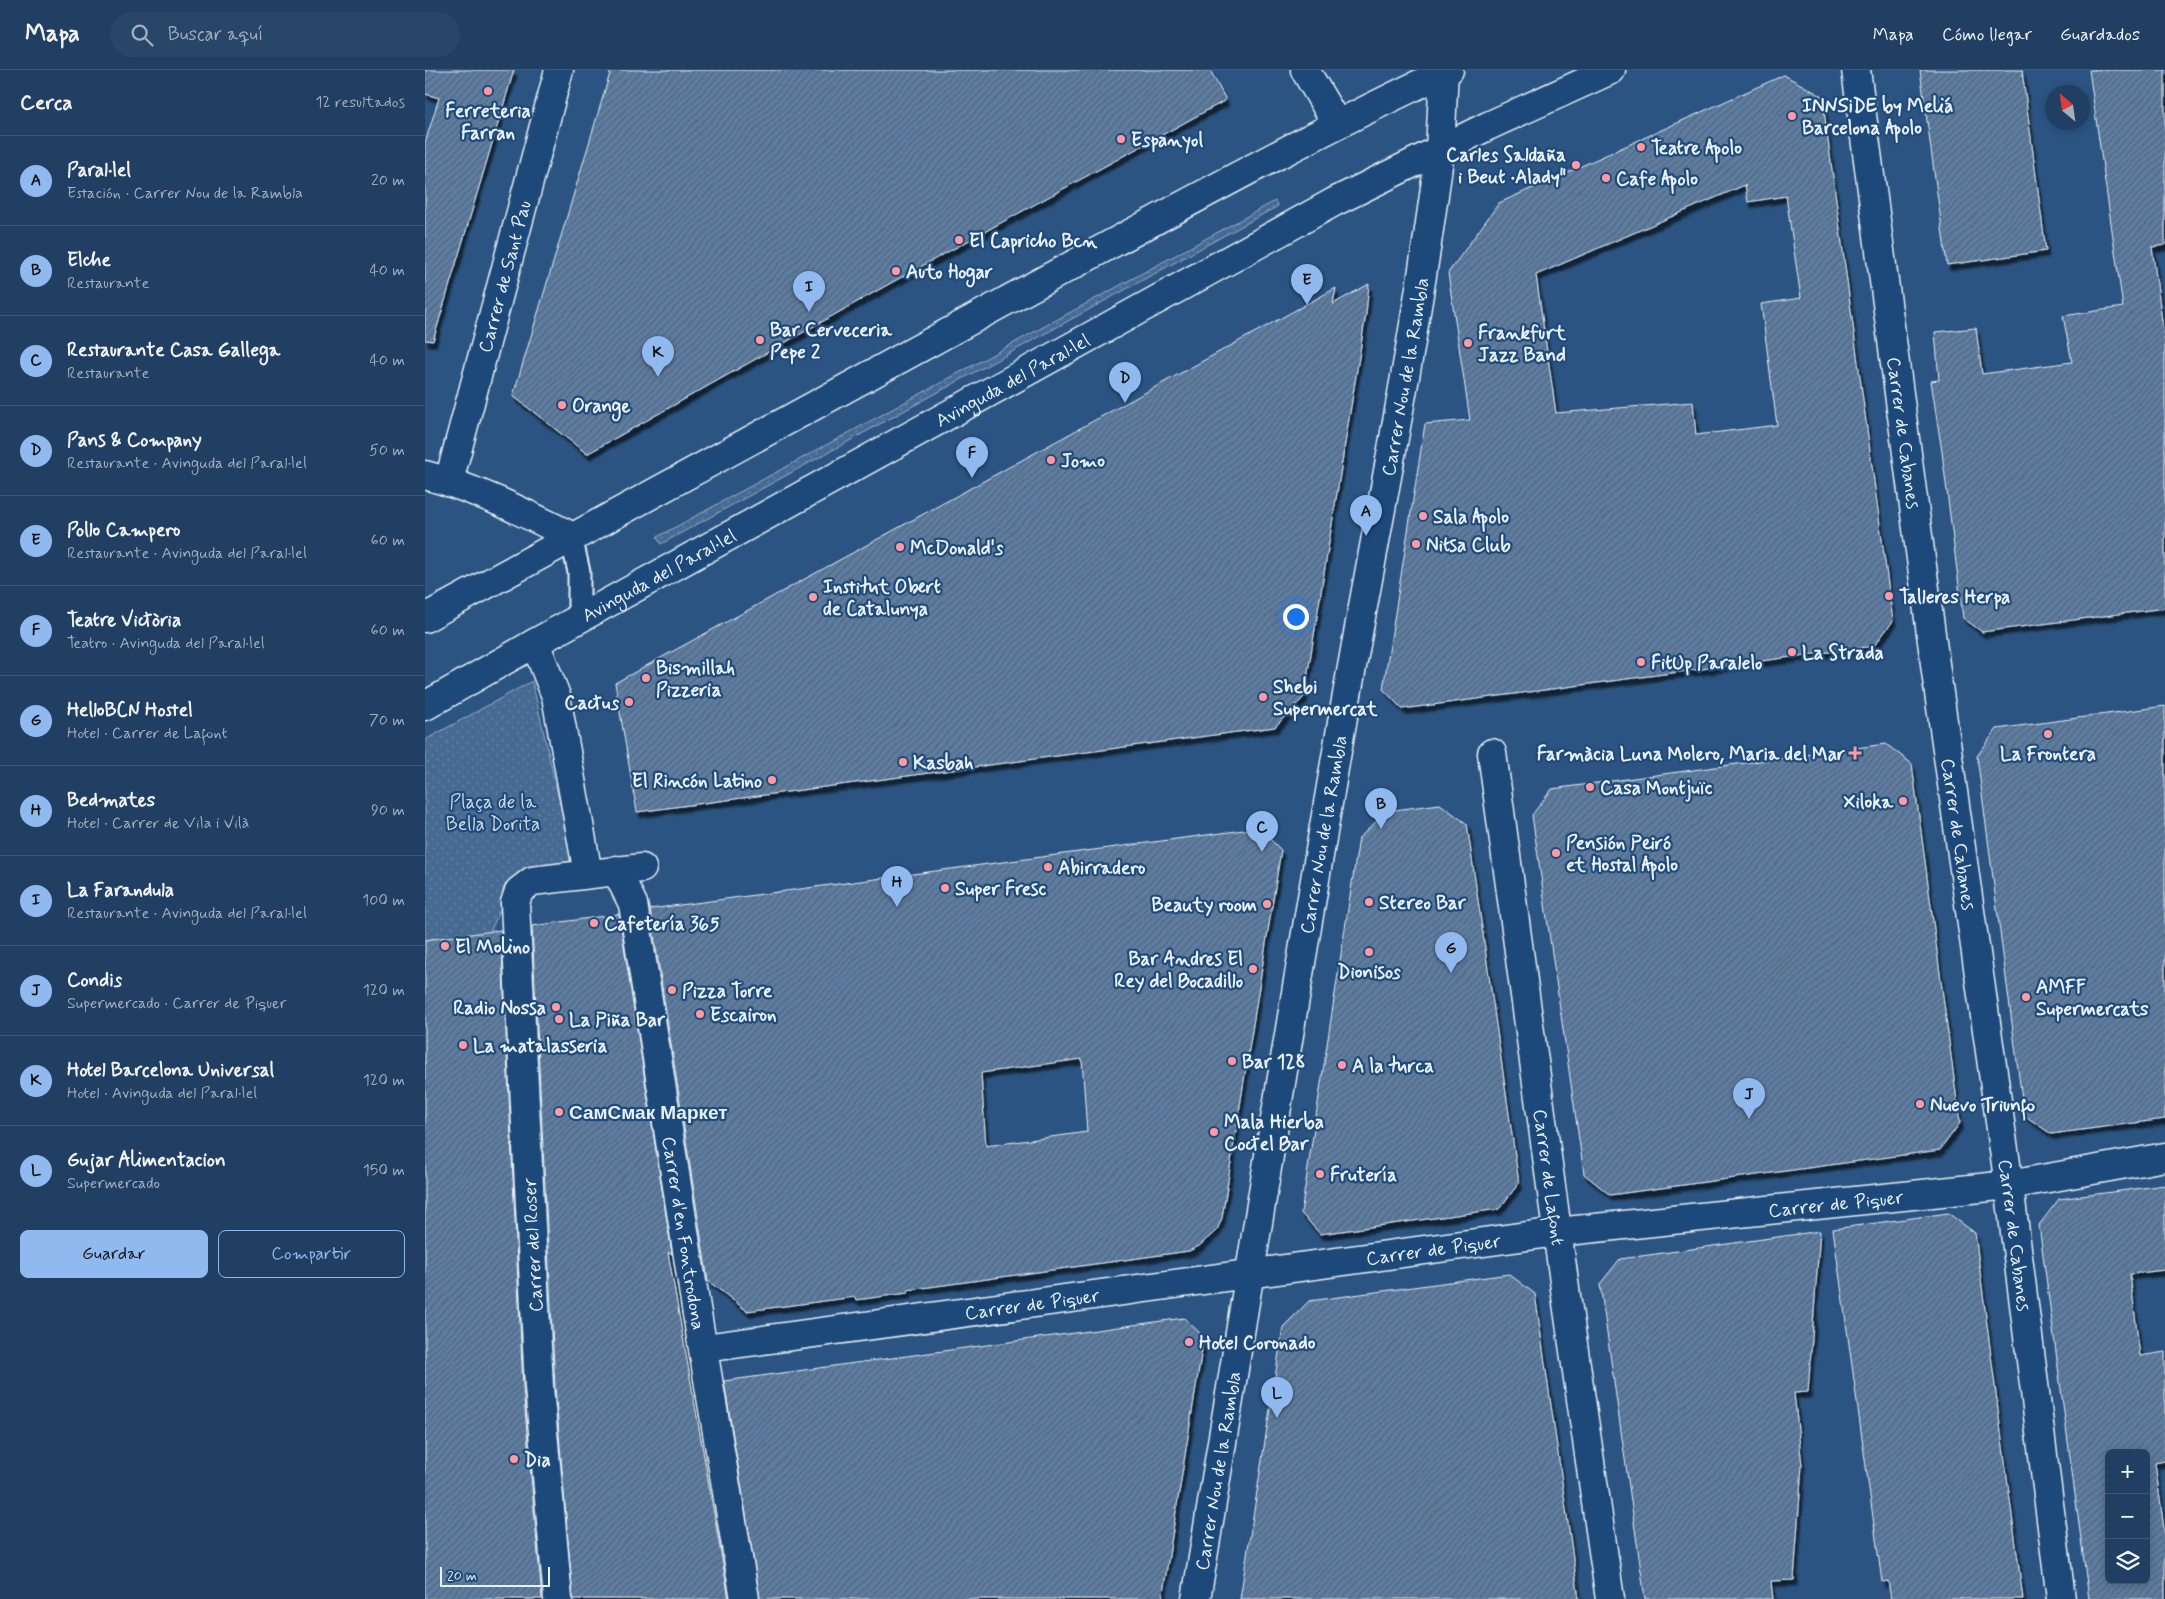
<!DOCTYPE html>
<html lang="es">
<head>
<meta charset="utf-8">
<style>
  :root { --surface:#203f62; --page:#284668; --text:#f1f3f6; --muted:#a2afbe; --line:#3d5877; --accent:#90b9f0 }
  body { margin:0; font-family:Mynerve,sans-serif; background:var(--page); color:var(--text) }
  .controls { position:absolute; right:15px; bottom:15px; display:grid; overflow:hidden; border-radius:8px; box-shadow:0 2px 8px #0003 }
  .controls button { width:45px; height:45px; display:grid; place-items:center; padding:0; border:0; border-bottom:1px solid var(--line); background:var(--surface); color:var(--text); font:25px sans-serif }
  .compass { position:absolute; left:1620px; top:15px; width:45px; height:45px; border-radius:50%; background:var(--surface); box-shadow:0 2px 8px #0003; rotate:331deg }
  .scale { position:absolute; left:15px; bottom:12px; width:110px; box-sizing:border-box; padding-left:5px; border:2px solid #e8f1f8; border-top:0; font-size:14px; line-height:18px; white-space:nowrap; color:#e8f1f8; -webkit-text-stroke:4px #1f4a7a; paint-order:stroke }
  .you { position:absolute; left:870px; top:546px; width:18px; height:18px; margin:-12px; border:4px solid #fff; border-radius:50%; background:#1a73e8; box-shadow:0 0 0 8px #1a73e833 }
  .badge { display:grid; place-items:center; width:32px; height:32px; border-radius:50%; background:var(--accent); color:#111; font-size:16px; font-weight:700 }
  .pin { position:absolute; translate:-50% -41px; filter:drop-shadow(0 1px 2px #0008) }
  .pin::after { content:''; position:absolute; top:26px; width:18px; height:15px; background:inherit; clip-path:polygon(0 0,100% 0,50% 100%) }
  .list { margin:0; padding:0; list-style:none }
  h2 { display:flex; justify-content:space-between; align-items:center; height:65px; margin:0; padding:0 20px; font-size:21px }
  h2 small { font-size:16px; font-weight:400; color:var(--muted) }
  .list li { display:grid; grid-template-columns:32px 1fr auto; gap:15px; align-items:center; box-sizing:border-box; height:90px; padding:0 20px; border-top:1px solid var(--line) }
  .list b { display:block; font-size:19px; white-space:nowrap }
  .list p { margin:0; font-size:16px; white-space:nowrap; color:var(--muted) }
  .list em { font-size:16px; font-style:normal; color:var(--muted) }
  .actions { display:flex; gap:10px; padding:15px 20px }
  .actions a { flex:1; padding:11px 0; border:1px solid var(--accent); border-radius:8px; text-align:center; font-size:18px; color:var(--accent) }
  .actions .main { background:var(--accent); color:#111 }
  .icon { flex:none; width:28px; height:28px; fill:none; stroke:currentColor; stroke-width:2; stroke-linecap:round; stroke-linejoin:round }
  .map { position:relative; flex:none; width:1740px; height:1529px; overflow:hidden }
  header { display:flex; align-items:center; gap:30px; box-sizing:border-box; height:70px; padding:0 25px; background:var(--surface); border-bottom:1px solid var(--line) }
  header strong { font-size:24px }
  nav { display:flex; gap:28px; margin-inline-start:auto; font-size:18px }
  .search { width:350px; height:45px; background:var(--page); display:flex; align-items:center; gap:12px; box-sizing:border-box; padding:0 18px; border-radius:28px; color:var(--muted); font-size:19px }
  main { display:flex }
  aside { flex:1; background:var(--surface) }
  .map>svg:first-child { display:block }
</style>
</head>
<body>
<header>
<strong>Mapa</strong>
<div class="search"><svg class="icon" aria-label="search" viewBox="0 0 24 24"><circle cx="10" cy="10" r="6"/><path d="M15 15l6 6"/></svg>Buscar aquí</div>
<nav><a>Mapa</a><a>Cómo llegar</a><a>Guardados</a></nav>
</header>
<main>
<aside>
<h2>Cerca<small>12 resultados</small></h2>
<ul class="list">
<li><span class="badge">A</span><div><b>Paral·lel</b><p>Estación · Carrer Nou de la Rambla</p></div><em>20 m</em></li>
<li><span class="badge">B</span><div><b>Elche</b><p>Restaurante</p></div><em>40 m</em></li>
<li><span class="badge">C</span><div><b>Restaurante Casa Gallega</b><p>Restaurante</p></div><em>40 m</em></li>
<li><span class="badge">D</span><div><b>Pans &amp; Company</b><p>Restaurante · Avinguda del Paral·lel</p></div><em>50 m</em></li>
<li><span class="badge">E</span><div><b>Pollo Campero</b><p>Restaurante · Avinguda del Paral·lel</p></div><em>60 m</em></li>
<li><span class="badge">F</span><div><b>Teatre Victòria</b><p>Teatro · Avinguda del Paral·lel</p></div><em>60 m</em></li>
<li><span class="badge">G</span><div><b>HelloBCN Hostel</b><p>Hotel · Carrer de Lafont</p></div><em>70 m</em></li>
<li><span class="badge">H</span><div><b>Bedmates</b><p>Hotel · Carrer de Vila i Vilà</p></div><em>90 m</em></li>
<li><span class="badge">I</span><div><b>La Farandula</b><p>Restaurante · Avinguda del Paral·lel</p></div><em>100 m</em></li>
<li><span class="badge">J</span><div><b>Condis</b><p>Supermercado · Carrer de Piquer</p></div><em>120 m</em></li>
<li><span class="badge">K</span><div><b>Hotel Barcelona Universal</b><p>Hotel · Avinguda del Paral·lel</p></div><em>120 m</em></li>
<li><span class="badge">L</span><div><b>Gujar Alimentacion</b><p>Supermercado</p></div><em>150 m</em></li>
</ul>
<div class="actions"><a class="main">Guardar</a><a>Compartir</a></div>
</aside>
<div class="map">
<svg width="1740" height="1529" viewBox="0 0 1740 1529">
  <defs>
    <pattern id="grass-dots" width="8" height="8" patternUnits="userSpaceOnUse" patternTransform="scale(1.25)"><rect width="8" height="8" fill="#476b93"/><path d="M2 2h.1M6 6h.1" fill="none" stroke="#6281a3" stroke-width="1.8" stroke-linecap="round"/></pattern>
    <pattern id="building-hatch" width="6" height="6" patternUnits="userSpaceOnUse" patternTransform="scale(1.25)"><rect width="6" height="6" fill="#5d7da1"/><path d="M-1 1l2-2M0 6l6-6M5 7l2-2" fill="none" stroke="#53657a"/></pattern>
    <filter id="shadow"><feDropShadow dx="3" dy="5.5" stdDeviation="1" flood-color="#0009"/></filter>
  </defs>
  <rect width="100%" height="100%" fill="#2b5482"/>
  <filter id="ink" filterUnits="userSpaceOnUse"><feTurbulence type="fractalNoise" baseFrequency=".02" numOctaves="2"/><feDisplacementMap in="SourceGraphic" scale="10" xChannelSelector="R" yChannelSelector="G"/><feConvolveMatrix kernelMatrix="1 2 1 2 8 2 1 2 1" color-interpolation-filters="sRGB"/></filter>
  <g filter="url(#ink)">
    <!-- grass -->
    <g fill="url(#grass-dots)" stroke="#98aec6">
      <path d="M850,131L853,136L236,474L232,467Z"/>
      <path d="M107,611L149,796L77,836L65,862L0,870V670Z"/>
    </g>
    <!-- building -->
    <g fill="url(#building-hatch)" stroke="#e8f1f8" fill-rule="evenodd" filter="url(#shadow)">
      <path d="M0,0H89L8,271L0,270V73L14,28L0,24Z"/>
      <path d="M186,0H785L801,30L464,214L162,384L88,326Z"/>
      <path d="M1495,0H1597L1621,181L1522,195Z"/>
      <path d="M1664,0H1740V175L1727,177L1740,273V538L1557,562L1538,548L1517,382L1506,311L1514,310L1510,262L1551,258L1557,304L1647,292L1638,246L1698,237Z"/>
      <path d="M1359,5L1397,26L1468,551L1449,576L977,639L958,619L1000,354L1045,350L1023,203L1074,133ZM1320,115L1323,132L1361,126L1376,228L1336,234L1352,355L1271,365L1268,332L1131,343L1111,205Z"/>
      <path d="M944,214L941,244L879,627L850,657L212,742L190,613L911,218L908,234Z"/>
      <path d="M1740,636V1049L1626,1064L1599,1045L1552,686L1572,659Z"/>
      <path d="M1461,674L1487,694L1535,1053L1515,1080L1185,1125L1159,1104L1107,745L1127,719Z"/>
      <path d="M1015,734L1042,754L1094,1113L1074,1139L895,1164L876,1143L934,768L962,741Z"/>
      <path d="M834,758L856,780L797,1148L792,1160L774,1176L764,1181L483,1220V1223L431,1230L430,1227L322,1241L283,1211L225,839ZM657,989L662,1062L561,1076L556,1003Z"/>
      <path d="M194,844L247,1184L243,1182L304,1529H148L130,1316L107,856Z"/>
      <path d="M76,860L98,1318L117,1529H0V870Z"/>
      <path d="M1740,1115V1200L1705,1204L1715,1286L1740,1282V1391L1730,1393L1740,1466V1529H1664L1614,1155L1634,1129ZM1684,1383H1721V1510H1684Z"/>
      <path d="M1523,1143L1550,1163L1598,1529H1466L1463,1511L1457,1512L1408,1159Z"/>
      <path d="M1395,1161L1383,1322L1369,1323L1377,1395L1369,1510L1346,1511L1348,1529H1220L1175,1214L1195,1189Z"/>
      <path d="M1084,1204L1110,1224L1154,1529H815L858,1257L884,1231Z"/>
      <path d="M759,1248L779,1267L737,1529H335L299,1311Z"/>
    </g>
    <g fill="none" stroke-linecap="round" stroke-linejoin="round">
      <defs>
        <path id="service" d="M146,466L154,502V548"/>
        <g id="minor">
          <path d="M880,0L912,54"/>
          <path id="s1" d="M1431,0L1512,609L1584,1115L1636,1529"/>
          <path id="s2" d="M24,411L134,0"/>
          <path d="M110,573L131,626L163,804"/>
          <path id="s3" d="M1067,683L1140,1219L1185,1529"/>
          <path id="s4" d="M191,800L208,834L271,1238L320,1529"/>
          <path id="s5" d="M279,1278L1132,1162L1584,1115L1740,1087"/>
          <path d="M133,1529L114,1317L90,833L94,821L107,811L217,798"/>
          <path id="s6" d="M771,1529C822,1226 869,922 923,619C955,439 992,261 1015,80"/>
        </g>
        <path id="tertiary" d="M1015,80L1019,0"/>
        <g id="secondary">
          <path d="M0,405C52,419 98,442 146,466"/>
          <path d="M0,548C192,442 385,337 579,232C726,153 872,71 1024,0"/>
          <path id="s7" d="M0,636L110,573L909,132L1063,56L1186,0"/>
        </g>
      </defs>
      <!-- service casing -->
      <use href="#service" stroke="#e8f1f8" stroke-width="25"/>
      <!-- minor casing -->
      <use href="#minor" stroke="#e8f1f8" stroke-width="31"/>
      <!-- tertiary casing -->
      <use href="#tertiary" stroke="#e8f1f8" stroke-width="31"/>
      <!-- secondary casing -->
      <use href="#secondary" stroke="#e8f1f8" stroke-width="31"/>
      <!-- service -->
      <use href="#service" stroke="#1f4a7a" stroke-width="21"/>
      <!-- minor -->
      <use href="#minor" stroke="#1f4a7a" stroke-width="28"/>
      <!-- tertiary -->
      <use href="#tertiary" stroke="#1f4a7a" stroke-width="28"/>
      <!-- secondary -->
      <use href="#secondary" stroke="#1f4a7a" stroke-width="28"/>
    </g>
  </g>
  <!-- markers -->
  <g fill="#ff9aa2" stroke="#1f4a7a" stroke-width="2">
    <circle cx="63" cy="21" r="5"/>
    <circle cx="1367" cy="46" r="5"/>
    <circle cx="696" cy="69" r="5"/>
    <circle cx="1216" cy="77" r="5"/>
    <circle cx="1151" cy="95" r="5"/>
    <circle cx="1181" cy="108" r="5"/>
    <circle cx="534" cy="170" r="5"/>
    <circle cx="471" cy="201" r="5"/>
    <circle cx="335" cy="270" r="5"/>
    <circle cx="1043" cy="273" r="5"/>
    <circle cx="137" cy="335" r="5"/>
    <circle cx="626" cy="390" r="5"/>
    <circle cx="998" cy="446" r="5"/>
    <circle cx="991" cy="474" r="5"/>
    <circle cx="475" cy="477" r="5"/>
    <circle cx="1464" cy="526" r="5"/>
    <circle cx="388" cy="527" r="5"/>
    <circle cx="1367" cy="582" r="5"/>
    <circle cx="1216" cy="592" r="5"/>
    <circle cx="221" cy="608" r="5"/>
    <circle cx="838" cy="627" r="5"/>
    <circle cx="204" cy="632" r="5"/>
    <circle cx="1623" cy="664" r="5"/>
    <path d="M1427.5 675.5h5v5h5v5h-5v5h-5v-5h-5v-5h5z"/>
    <circle cx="478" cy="692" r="5"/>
    <circle cx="347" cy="710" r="5"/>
    <circle cx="1165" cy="717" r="5"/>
    <circle cx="1478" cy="731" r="5"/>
    <circle cx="1131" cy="783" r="5"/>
    <circle cx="623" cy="797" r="5"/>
    <circle cx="520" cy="818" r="5"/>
    <circle cx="944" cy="832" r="5"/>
    <circle cx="842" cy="834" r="5"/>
    <circle cx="169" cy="853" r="5"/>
    <circle cx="20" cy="876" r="5"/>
    <circle cx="944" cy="882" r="5"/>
    <circle cx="828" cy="899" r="5"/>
    <circle cx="247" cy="920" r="5"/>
    <circle cx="1601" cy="927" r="5"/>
    <circle cx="131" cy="937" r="5"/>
    <circle cx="275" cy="944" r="5"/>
    <circle cx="134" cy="949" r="5"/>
    <circle cx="38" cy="975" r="5"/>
    <circle cx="807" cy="991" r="5"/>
    <circle cx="917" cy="995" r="5"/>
    <circle cx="1495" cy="1034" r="5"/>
    <circle cx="134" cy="1042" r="5"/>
    <circle cx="789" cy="1062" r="5"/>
    <circle cx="895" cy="1104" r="5"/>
    <circle cx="764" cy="1272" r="5"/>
    <circle cx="89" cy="1389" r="5"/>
  </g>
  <g text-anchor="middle" stroke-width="4.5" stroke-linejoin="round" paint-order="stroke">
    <!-- poi labels -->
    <g font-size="19" font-weight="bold" fill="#e8f1f8" stroke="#1f4a7a" text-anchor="start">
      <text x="1377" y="42">INNSiDE by Meliá<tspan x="1377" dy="22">Barcelona Apolo</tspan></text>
      <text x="63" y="47" text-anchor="middle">Ferreteria<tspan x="63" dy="22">Farran</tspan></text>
      <text x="706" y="76">Espanyol</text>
      <text x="1226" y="84">Teatre Apolo</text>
      <text x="1141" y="91" text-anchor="end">Carles Saldaña<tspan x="1141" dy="22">i Beut ·Alady"</tspan></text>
      <text x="1191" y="115">Cafe Apolo</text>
      <text x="544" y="177">El Capricho Bcn</text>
      <text x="481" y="208">Auto Hogar</text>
      <text x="345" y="266">Bar Cerveceria<tspan x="345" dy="22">Pepe 2</tspan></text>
      <text x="1053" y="269">Frankfurt<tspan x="1053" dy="22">Jazz Band</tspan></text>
      <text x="147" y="342">Orange</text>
      <text x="636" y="397">Jomo</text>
      <text x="1008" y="453">Sala Apolo</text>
      <text x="1001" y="481">Nitsa Club</text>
      <text x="485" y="484">McDonald's</text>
      <text x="398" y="523">Institut Obert<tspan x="398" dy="22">de Catalunya</tspan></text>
      <text x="1474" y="533">Talleres Herpa</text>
      <text x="1377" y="589">La Strada</text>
      <text x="1226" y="599">FitUp Paralelo</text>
      <text x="231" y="604">Bismillah<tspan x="231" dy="22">Pizzeria</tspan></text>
      <text x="848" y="623">Shebi<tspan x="848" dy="22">Supermercat</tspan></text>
      <text x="194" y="639" text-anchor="end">Cactus</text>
      <text x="1420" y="690" text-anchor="end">Farmàcia Luna Molero, Maria del Mar</text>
      <text x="1623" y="690" text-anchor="middle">La Frontera</text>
      <text x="488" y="699">Kasbah</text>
      <text x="337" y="717" text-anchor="end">El Rincón Latino</text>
      <text x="1175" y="724">Casa Montjuïc</text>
      <text x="1468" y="738" text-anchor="end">Xiloka</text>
      <text x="1141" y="779">Pensión Peiró<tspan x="1141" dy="22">et Hostal Apolo</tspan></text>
      <text x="633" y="804">Abirradero</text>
      <text x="530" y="825">Super Fresc</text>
      <text x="954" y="839">Stereo Bar</text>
      <text x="832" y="841" text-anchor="end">Beauty room</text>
      <text x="179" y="860">Cafetería 365</text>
      <text x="30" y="883">El Molino</text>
      <text x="818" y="895" text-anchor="end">Bar Andres El<tspan x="818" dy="22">Rey del Bocadillo</tspan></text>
      <text x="944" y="908" text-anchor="middle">Dionisos</text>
      <text x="1611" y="923">AMFF<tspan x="1611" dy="22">Supermercats</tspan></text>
      <text x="257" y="927">Pizza Torre</text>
      <text x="121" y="944" text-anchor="end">Radio Nossa</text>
      <text x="285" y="951">Escairon</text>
      <text x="144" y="956">La Piña Bar</text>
      <text x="48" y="982">La matalasseria</text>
      <text x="817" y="998">Bar 128</text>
      <text x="927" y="1002">A la turca</text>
      <text x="1505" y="1041">Nuevo Triunfo</text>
      <text x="144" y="1049">СамСмак Маркет</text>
      <text x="799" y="1058">Mala Hierba<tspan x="799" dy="22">Coctel Bar</tspan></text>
      <text x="905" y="1111">Frutería</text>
      <text x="774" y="1279">Hotel Coronado</text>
      <text x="99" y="1396">Dia</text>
    </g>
    <!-- street labels -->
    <g font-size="19" fill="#e8f1f8" stroke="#1f4a7a">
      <text dy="7" stroke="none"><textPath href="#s2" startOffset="212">Carrer de Sant Pau</textPath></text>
      <text dy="7" stroke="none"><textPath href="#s6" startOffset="1240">Carrer Nou de la Rambla</textPath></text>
      <text dy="7" stroke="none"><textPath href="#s7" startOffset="672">Avinguda del Paral·lel</textPath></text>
      <text dy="7" stroke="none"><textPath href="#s1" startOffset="366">Carrer de Cabanes</textPath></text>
      <text dy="7" stroke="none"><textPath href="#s7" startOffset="268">Avinguda del Paral·lel</textPath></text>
      <text dy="7" stroke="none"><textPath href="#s1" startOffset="771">Carrer de Cabanes</textPath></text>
      <text dy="7" stroke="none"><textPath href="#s6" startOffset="775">Carrer Nou de la Rambla</textPath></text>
      <text dy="7" stroke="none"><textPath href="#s3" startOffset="428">Carrer de Lafont</textPath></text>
      <text dy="7" stroke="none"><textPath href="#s5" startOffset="1141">Carrer de Piquer</textPath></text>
      <text dy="7" stroke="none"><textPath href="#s4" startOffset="371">Carrer d'en Fontrodona</textPath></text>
      <text dy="7" stroke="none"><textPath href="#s1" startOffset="1176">Carrer de Cabanes</textPath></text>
      <text transform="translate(107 1175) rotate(-93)" y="7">Carrer del Roser</text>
      <text dy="7" stroke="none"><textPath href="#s5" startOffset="736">Carrer de Piquer</textPath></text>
      <text dy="7" stroke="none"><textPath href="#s5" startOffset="331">Carrer de Piquer</textPath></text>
      <text dy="7" stroke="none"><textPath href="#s6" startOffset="130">Carrer Nou de la Rambla</textPath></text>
    </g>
    <!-- park labels -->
    <g font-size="19" fill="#d0dde9" stroke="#1f4a7a">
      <text x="68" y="738">Plaça de la<tspan x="68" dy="22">Bella Dorita</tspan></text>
    </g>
  </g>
</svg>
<div class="controls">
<button>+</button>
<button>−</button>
<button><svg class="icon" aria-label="layers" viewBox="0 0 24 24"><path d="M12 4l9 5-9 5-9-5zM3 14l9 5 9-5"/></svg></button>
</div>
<svg class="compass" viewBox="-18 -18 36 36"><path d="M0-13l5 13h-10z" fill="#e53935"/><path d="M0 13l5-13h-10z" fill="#a2afbe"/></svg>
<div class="scale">20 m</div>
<div class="you"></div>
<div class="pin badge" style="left:941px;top:466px">A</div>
<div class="pin badge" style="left:956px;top:759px">B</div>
<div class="pin badge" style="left:837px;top:782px">C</div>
<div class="pin badge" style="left:700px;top:333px">D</div>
<div class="pin badge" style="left:882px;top:235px">E</div>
<div class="pin badge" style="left:547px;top:408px">F</div>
<div class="pin badge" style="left:1026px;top:903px">G</div>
<div class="pin badge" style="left:472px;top:837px">H</div>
<div class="pin badge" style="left:384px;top:242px">I</div>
<div class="pin badge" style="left:1324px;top:1049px">J</div>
<div class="pin badge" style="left:233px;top:307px">K</div>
<div class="pin badge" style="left:852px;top:1348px">L</div>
</div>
</main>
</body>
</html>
